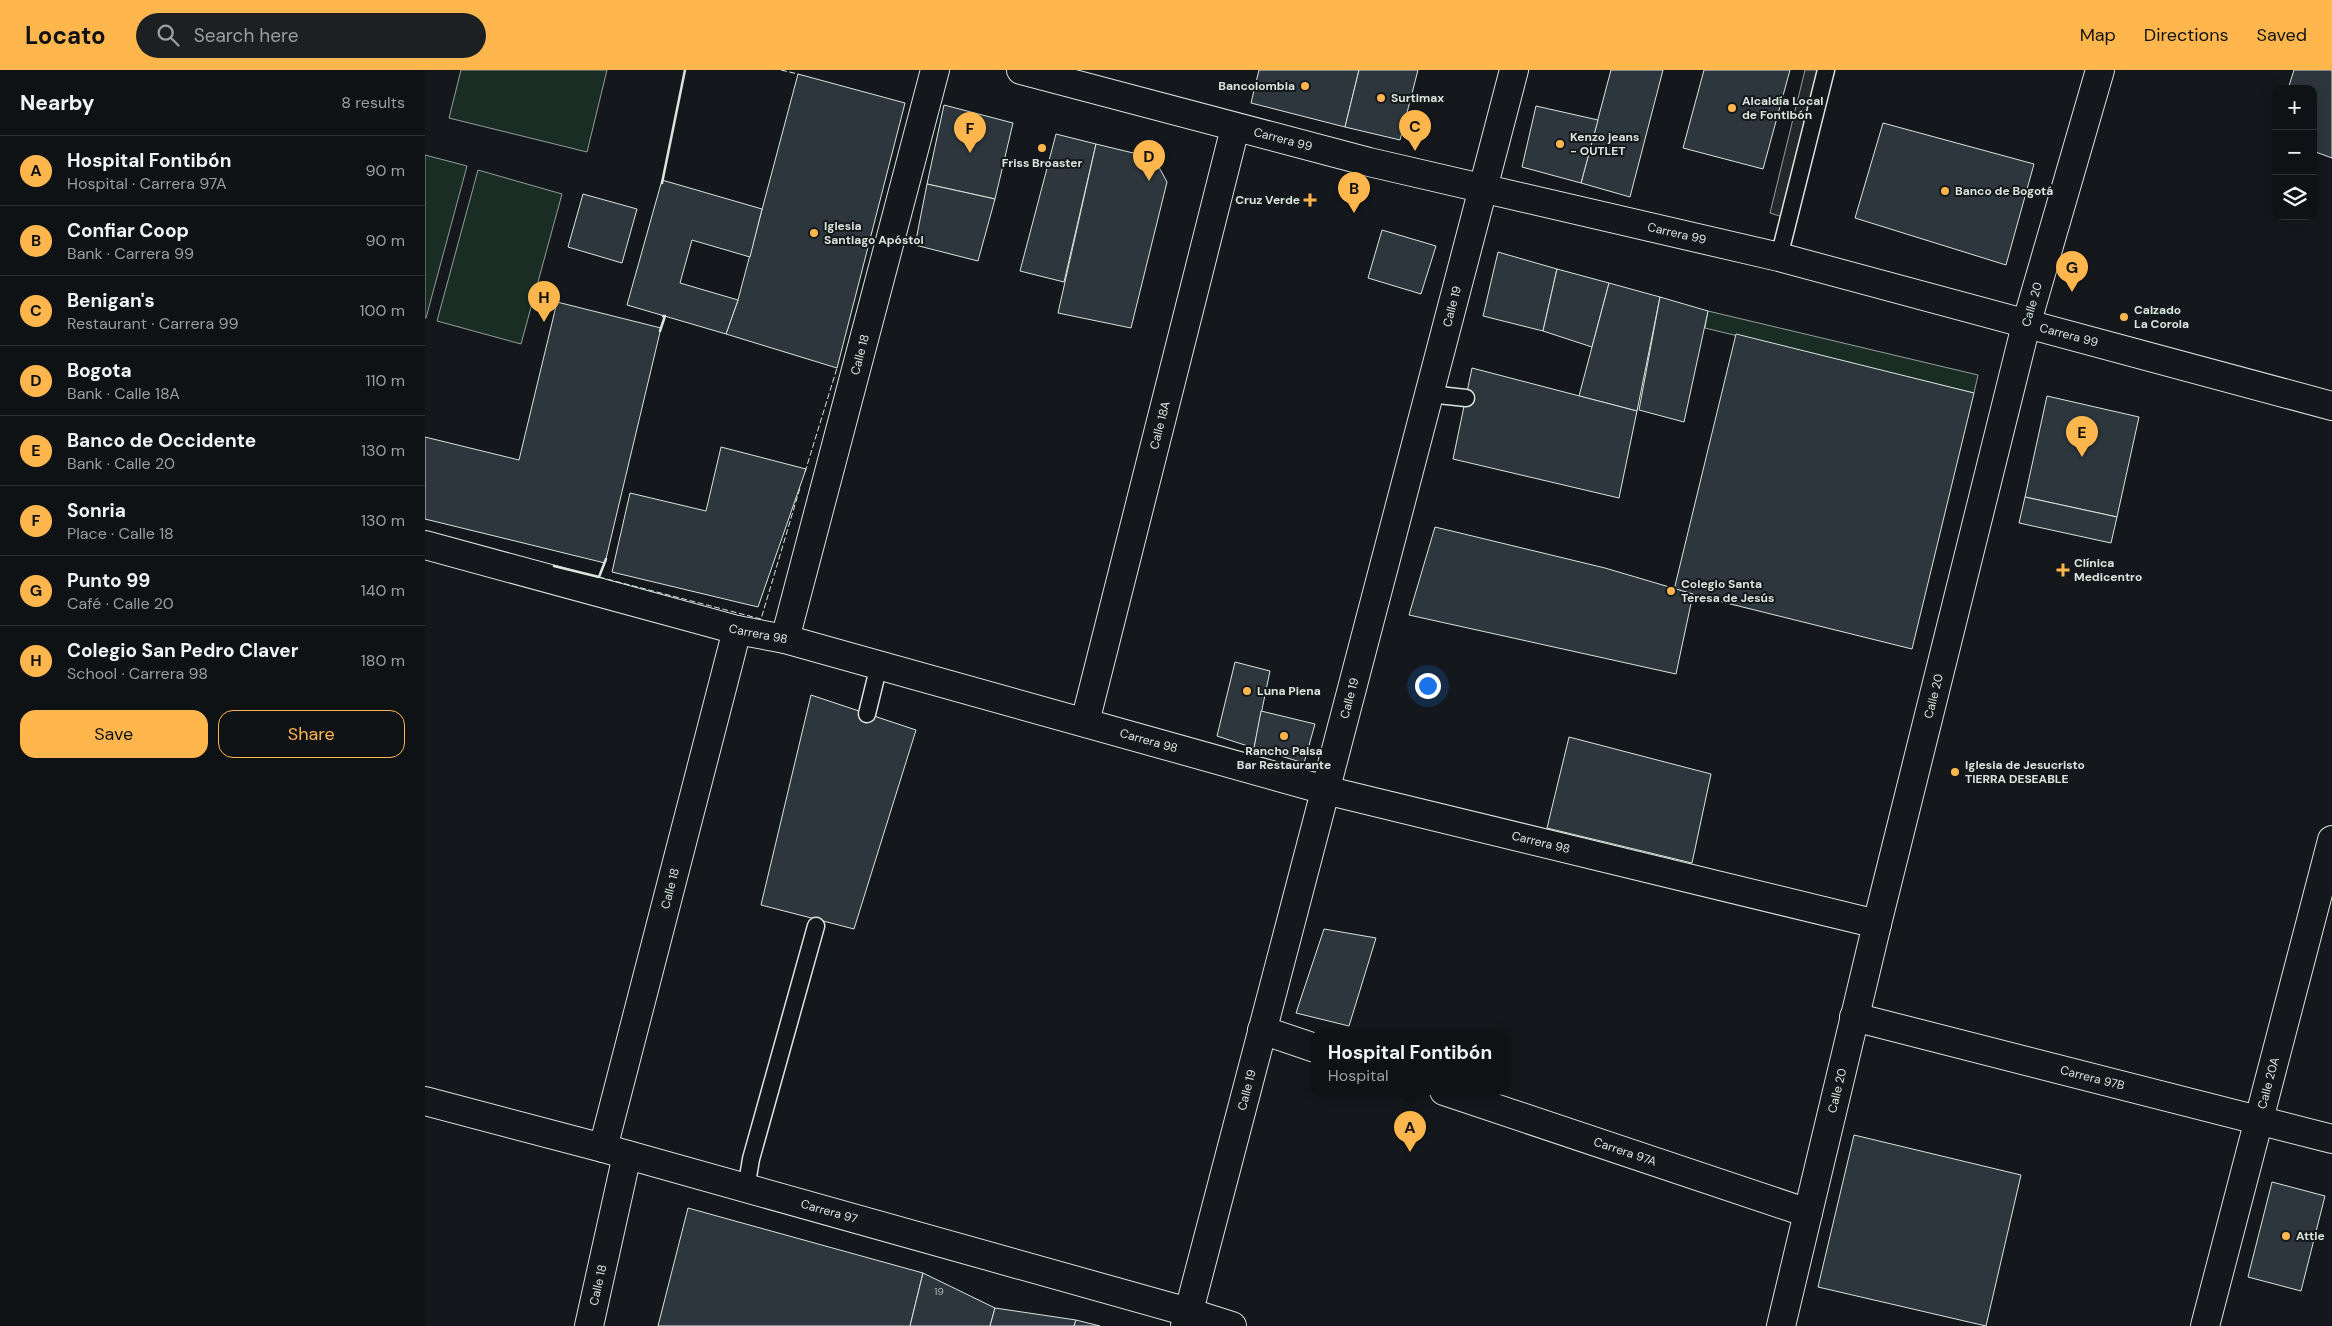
<!DOCTYPE html>
<html lang="en">
<head>
<meta charset="utf-8">
<style>
  :root { --surface:#0f1215; --page:#1d2022; --text:#f1f3f6; --muted:#9b9ea0; --line:#2f3234; --accent:#ffb74d }
  body { margin:0; font-family:"DM Sans",sans-serif; background:var(--page); color:var(--text) }
  .controls { position:absolute; right:15px; top:15px; display:grid; overflow:hidden; border-radius:10px; box-shadow:0 2px 12px #0003 }
  .controls button { width:45px; height:45px; display:grid; place-items:center; padding:0; border:0; border-bottom:1px solid var(--line); background:var(--surface); color:var(--text); font:25px sans-serif }
  .you { position:absolute; left:1002px; top:615px; width:18px; height:18px; margin:-12px; border:4px solid #fff; border-radius:50%; background:#1a73e8; box-shadow:0 0 0 8px #1a73e833 }
  .badge { display:grid; place-items:center; width:32px; height:32px; border-radius:50%; background:var(--accent); color:#111; font-size:16px; font-weight:700 }
  .pin { position:absolute; translate:-50% -41px; filter:drop-shadow(0 1px 2px #0008) }
  .pin::after { content:''; position:absolute; top:26px; width:18px; height:15px; background:inherit; clip-path:polygon(0 0,100% 0,50% 100%) }
  .popup { position:absolute; left:886px; top:960px; width:198px; height:65px; box-sizing:border-box; display:grid; place-content:center; border-radius:10px; background:var(--surface); filter:drop-shadow(0 1px 4px #0005); font-size:16px; white-space:nowrap; color:var(--muted) }
  .popup b { font-size:19px; color:var(--text) }
  .popup::after { content:''; position:absolute; left:50%; top:100%; margin-left:-10px; border:10px solid transparent; border-top-color:var(--surface) }
  .list { margin:0; padding:0; list-style:none }
  h2 { display:flex; justify-content:space-between; align-items:center; height:65px; margin:0; padding:0 20px; font-size:21px }
  h2 small { font-size:16px; font-weight:400; color:var(--muted) }
  .list li { display:grid; grid-template-columns:32px 1fr auto; gap:15px; align-items:center; box-sizing:border-box; height:70px; padding:0 20px; border-top:1px solid var(--line) }
  .list b { display:block; font-size:19px; white-space:nowrap }
  .list p { margin:0; font-size:16px; white-space:nowrap; color:var(--muted) }
  .list em { font-size:16px; font-style:normal; color:var(--muted) }
  .actions { display:flex; gap:10px; padding:15px 20px }
  .actions a { flex:1; padding:11px 0; border:1px solid var(--accent); border-radius:15px; text-align:center; font-size:18px; color:var(--accent) }
  .actions .main { background:var(--accent); color:#111 }
  .icon { flex:none; width:28px; height:28px; fill:none; stroke:currentColor; stroke-width:2; stroke-linecap:round; stroke-linejoin:round }
  .map { position:relative; flex:none; width:1907px; height:1256px; overflow:hidden }
  header { display:flex; align-items:center; gap:30px; box-sizing:border-box; height:70px; padding:0 25px; background:var(--accent); color:#111 }
  header strong { font-size:24px }
  nav { display:flex; gap:28px; margin-inline-start:auto; font-size:18px }
  .search { width:350px; height:45px; background:var(--page); display:flex; align-items:center; gap:12px; box-sizing:border-box; padding:0 18px; border-radius:28px; color:var(--muted); font-size:19px }
  main { display:flex }
  aside { flex:1; background:var(--surface) }
  .map>svg:first-child { display:block }
</style>
</head>
<body>
<header>
<strong>Locato</strong>
<div class="search"><svg class="icon" aria-label="search" viewBox="0 0 24 24"><circle cx="10" cy="10" r="6"/><path d="M15 15l6 6"/></svg>Search here</div>
<nav><a>Map</a><a>Directions</a><a>Saved</a></nav>
</header>
<main>
<aside>
<h2>Nearby<small>8 results</small></h2>
<ul class="list">
<li><span class="badge">A</span><div><b>Hospital Fontibón</b><p>Hospital · Carrera 97A</p></div><em>90 m</em></li>
<li><span class="badge">B</span><div><b>Confiar Coop</b><p>Bank · Carrera 99</p></div><em>90 m</em></li>
<li><span class="badge">C</span><div><b>Benigan's</b><p>Restaurant · Carrera 99</p></div><em>100 m</em></li>
<li><span class="badge">D</span><div><b>Bogota</b><p>Bank · Calle 18A</p></div><em>110 m</em></li>
<li><span class="badge">E</span><div><b>Banco de Occidente</b><p>Bank · Calle 20</p></div><em>130 m</em></li>
<li><span class="badge">F</span><div><b>Sonria</b><p>Place · Calle 18</p></div><em>130 m</em></li>
<li><span class="badge">G</span><div><b>Punto 99</b><p>Café · Calle 20</p></div><em>140 m</em></li>
<li><span class="badge">H</span><div><b>Colegio San Pedro Claver</b><p>School · Carrera 98</p></div><em>180 m</em></li>
</ul>
<div class="actions"><a class="main">Save</a><a>Share</a></div>
</aside>
<div class="map">
<svg width="1907" height="1256" viewBox="0 0 1907 1256">
  <rect width="100%" height="100%" fill="#14181c"/>
  <!-- green -->
  <g fill="#1a2d24" stroke="#939e99">
    <path d="M36,0H182L162,82L24,48Z"/>
    <path d="M0,85L42,96L1,248H0Z"/>
    <path d="M53,100L137,124L96,274L12,251Z"/>
    <path d="M1283,241L1553,305L1549,323L1280,258Z"/>
  </g>
  <!-- parking -->
  <path fill="#24282b" stroke="#939e99" d="M1380,0H1408L1371,151L1345,143Z"/>
  <!-- building -->
  <g fill="#2c363c" stroke="#d8e6dc">
    <path d="M834,0H934L920,57L826,33Z"/>
    <path d="M934,0H993L975,70L920,57Z"/>
    <path d="M1186,0H1238L1205,127L1156,113Z"/>
    <path d="M1279,0H1365L1338,99L1258,78Z"/>
    <path d="M1869,0H1907V88L1888,81V19H1863Z"/>
    <path d="M373,4L480,33L412,298L301,264L313,230Z"/>
    <path d="M519,35L588,53L570,129L502,114Z"/>
    <path d="M1111,36L1173,50L1156,113L1097,97Z"/>
    <path d="M1458,53L1609,94L1581,195L1430,148Z"/>
    <path d="M631,64L671,74L639,212L595,201Z"/>
    <path d="M671,74L729,88L742,112L706,258L633,243Z"/>
    <path d="M237,110L337,139L325,187L267,170L255,213L313,230L301,264L202,235Z"/>
    <path d="M502,114L570,129L553,191L490,175Z"/>
    <path d="M158,124L212,139L197,193L143,177Z"/>
    <path d="M957,160L1011,176L996,224L943,208Z"/>
    <path d="M1073,182L1132,199L1118,261L1058,246Z"/>
    <path d="M1132,199L1184,213L1167,277L1118,261Z"/>
    <path d="M1184,213L1235,227L1212,341L1154,326Z"/>
    <path d="M1235,227L1283,241L1259,352L1214,340Z"/>
    <path d="M132,232L236,258L180,493L0,449V367L94,390Z"/>
    <path d="M1311,264L1549,323L1487,579L1249,520Z"/>
    <path d="M1047,298L1212,341L1194,428L1028,389Z"/>
    <path d="M1622,326L1714,347L1692,447L1600,427Z"/>
    <path d="M296,377L381,399L333,537L187,502L205,423L281,441Z"/>
    <path d="M1600,427L1692,447L1686,473L1594,453Z"/>
    <path d="M1010,457L1180,498L1268,524L1251,604L984,545Z"/>
    <path d="M810,592L845,601L829,678L792,666Z"/>
    <path d="M386,625L491,660L429,859L336,835Z"/>
    <path d="M836,641L890,654L879,693L829,678Z"/>
    <path d="M1144,667L1286,704L1267,793L1122,758Z"/>
    <path d="M899,859L951,868L924,956L871,943Z"/>
    <path d="M1429,1065L1596,1105L1561,1256L1393,1217Z"/>
    <path d="M1847,1112L1900,1126L1876,1221L1823,1207Z"/>
    <path d="M263,1138L498,1203L485,1256H233Z"/>
    <path d="M498,1203L570,1238L565,1256H485Z"/>
    <path d="M570,1238L651,1250L649,1256H565Z"/>
    <path d="M651,1250L675,1256H649Z"/>
  </g>
  <g fill="none" stroke-linecap="round" stroke-linejoin="round">
    <defs>
      <g id="lane">
        <path d="M1354,187L1401,0"/>
        <path d="M1004,324L1041,328"/>
        <path d="M442,644L454,595"/>
        <path d="M321,1119L326,1089L391,856"/>
      </g>
      <g id="street">
        <path id="s1" d="M0,475L312,560L360,569L900,720L1452,854"/>
        <path id="s2" d="M360,569L510,0"/>
        <path id="s3" d="M660,652L810,58"/>
        <path id="s4" d="M1429,947L1907,1069"/>
        <path d="M837,960L890,978"/>
        <path id="s5" d="M1019,1021L1383,1143"/>
        <path id="s6" d="M178,1078L312,560"/>
        <path id="s7" d="M164,1256L202,1085"/>
        <path id="s8" d="M760,1256L1089,0"/>
        <path id="s9" d="M1356,1256L1452,854L1601,255L1675,0"/>
        <path id="s10" d="M1780,1256L1907,770"/>
      </g>
      <g id="secondary">
        <path id="s11" d="M596,0L944,92L1354,187L1907,336"/>
        <path id="s12" d="M0,1031L178,1078L763,1242L807,1256"/>
      </g>
    </defs>
    <!-- lane casing -->
    <use href="#lane" stroke="#d8e6dc" stroke-width="19"/>
    <!-- street casing -->
    <use href="#street" stroke="#d8e6dc" stroke-width="30"/>
    <!-- secondary casing -->
    <use href="#secondary" stroke="#d8e6dc" stroke-width="30"/>
    <!-- lane -->
    <use href="#lane" stroke="#14181c" stroke-width="16"/>
    <!-- street -->
    <use href="#street" stroke="#14181c" stroke-width="28"/>
    <!-- secondary -->
    <use href="#secondary" stroke="#14181c" stroke-width="28"/>
    <!-- fence -->
    <g stroke="#d8e6dc" stroke-width="1" stroke-dasharray="6 2.5" stroke-linecap="butt">
      <path d="M356,0L373,4"/>
      <path d="M380,402L412,298"/>
      <path d="M174,507L336,549L375,418"/>
    </g>
    <!-- wall -->
    <g stroke="#d8e6dc" stroke-width="2.5">
      <path d="M237,113L260,0"/>
      <path d="M235,261L240,246H238"/>
      <path d="M129,496L174,507L181,489"/>
    </g>
  </g>
  <!-- markers -->
  <g fill="#ffb74d" stroke="#14181c" stroke-width="2">
    <circle cx="880" cy="16" r="5"/>
    <circle cx="956" cy="28" r="5"/>
    <circle cx="1307" cy="38" r="5"/>
    <circle cx="1135" cy="74" r="5"/>
    <circle cx="617" cy="78" r="5"/>
    <circle cx="1520" cy="121" r="5"/>
    <path d="M882.5 122.5h5v5h5v5h-5v5h-5v-5h-5v-5h5z"/>
    <circle cx="389" cy="163" r="5"/>
    <circle cx="1699" cy="247" r="5"/>
    <path d="M1635.5 492.5h5v5h5v5h-5v5h-5v-5h-5v-5h5z"/>
    <circle cx="1246" cy="521" r="5"/>
    <circle cx="822" cy="621" r="5"/>
    <circle cx="859" cy="666" r="5"/>
    <circle cx="1530" cy="702" r="5"/>
    <circle cx="1861" cy="1166" r="5"/>
  </g>
  <g text-anchor="middle" stroke-width="4" stroke-linejoin="round" paint-order="stroke">
    <!-- number labels -->
    <g font-size="10" fill="#adbab4">
      <text x="514" y="1225">19</text>
    </g>
    <!-- poi labels -->
    <g font-size="12" font-weight="bold" fill="#d8e6dc" stroke="#14181c" text-anchor="start">
      <text x="870" y="20" text-anchor="end">Bancolombia</text>
      <text x="966" y="32">Surtimax</text>
      <text x="1317" y="35">Alcaldía Local<tspan x="1317" dy="14">de Fontibón</tspan></text>
      <text x="1145" y="71">Kenzo jeans<tspan x="1145" dy="14">- OUTLET</tspan></text>
      <text x="617" y="97" text-anchor="middle">Friss Broaster</text>
      <text x="1530" y="125">Banco de Bogotá</text>
      <text x="875" y="134" text-anchor="end">Cruz Verde</text>
      <text x="399" y="160">Iglesia<tspan x="399" dy="14">Santiago Apóstol</tspan></text>
      <text x="1709" y="244">Calzado<tspan x="1709" dy="14">La Corola</tspan></text>
      <text x="1649" y="497">Clínica<tspan x="1649" dy="14">Medicentro</tspan></text>
      <text x="1256" y="518">Colegio Santa<tspan x="1256" dy="14">Teresa de Jesús</tspan></text>
      <text x="832" y="625">Luna Piena</text>
      <text x="859" y="685" text-anchor="middle">Rancho Paisa<tspan x="859" dy="14">Bar Restaurante</tspan></text>
      <text x="1540" y="699">Iglesia de Jesucristo<tspan x="1540" dy="14">TIERRA DESEABLE</tspan></text>
      <text x="1871" y="1170">Attle</text>
    </g>
    <!-- street labels -->
    <g font-size="12" fill="#d8e6dc" stroke="#14181c">
      <text dy="4" stroke="none"><textPath href="#s11" startOffset="271">Carrera 99</textPath></text>
      <text dy="4" stroke="none"><textPath href="#s11" startOffset="676">Carrera 99</textPath></text>
      <text dy="4" stroke="none"><textPath href="#s9" startOffset="1052">Calle 20</textPath></text>
      <text dy="4" stroke="none"><textPath href="#s8" startOffset="1054">Calle 19</textPath></text>
      <text dy="4" stroke="none"><textPath href="#s11" startOffset="1081">Carrera 99</textPath></text>
      <text dy="4" stroke="none"><textPath href="#s2" startOffset="294">Calle 18</textPath></text>
      <text dy="4" stroke="none"><textPath href="#s3" startOffset="306">Calle 18A</textPath></text>
      <text dy="4" stroke="none"><textPath href="#s1" startOffset="345">Carrera 98</textPath></text>
      <text dy="4" stroke="none"><textPath href="#s9" startOffset="648">Calle 20</textPath></text>
      <text dy="4" stroke="none"><textPath href="#s8" startOffset="649">Calle 19</textPath></text>
      <text dy="4" stroke="none"><textPath href="#s1" startOffset="750">Carrera 98</textPath></text>
      <text dy="4" stroke="none"><textPath href="#s1" startOffset="1155">Carrera 98</textPath></text>
      <text dy="4" stroke="none"><textPath href="#s6" startOffset="268">Calle 18</textPath></text>
      <text dy="4" stroke="none"><textPath href="#s4" startOffset="246">Carrera 97B</textPath></text>
      <text dy="4" stroke="none"><textPath href="#s10" startOffset="251">Calle 20A</textPath></text>
      <text dy="4" stroke="none"><textPath href="#s8" startOffset="244">Calle 19</textPath></text>
      <text dy="4" stroke="none"><textPath href="#s9" startOffset="242">Calle 20</textPath></text>
      <text dy="4" stroke="none"><textPath href="#s5" startOffset="191">Carrera 97A</textPath></text>
      <text dy="4" stroke="none"><textPath href="#s12" startOffset="419">Carrera 97</textPath></text>
      <text dy="4" stroke="none"><textPath href="#s7" startOffset="42">Calle 18</textPath></text>
    </g>
  </g>
</svg>
<div class="controls">
<button>+</button>
<button>−</button>
<button><svg class="icon" aria-label="layers" viewBox="0 0 24 24"><path d="M12 4l9 5-9 5-9-5zM3 14l9 5 9-5"/></svg></button>
</div>
<div class="you"></div>
<div class="pin badge" style="left:985px;top:1082px">A</div>
<div class="popup"><b>Hospital Fontibón</b>Hospital</div>
<div class="pin badge" style="left:929px;top:143px">B</div>
<div class="pin badge" style="left:990px;top:81px">C</div>
<div class="pin badge" style="left:724px;top:111px">D</div>
<div class="pin badge" style="left:1657px;top:387px">E</div>
<div class="pin badge" style="left:545px;top:83px">F</div>
<div class="pin badge" style="left:1647px;top:222px">G</div>
<div class="pin badge" style="left:119px;top:252px">H</div>
</div>
</main>
</body>
</html>
